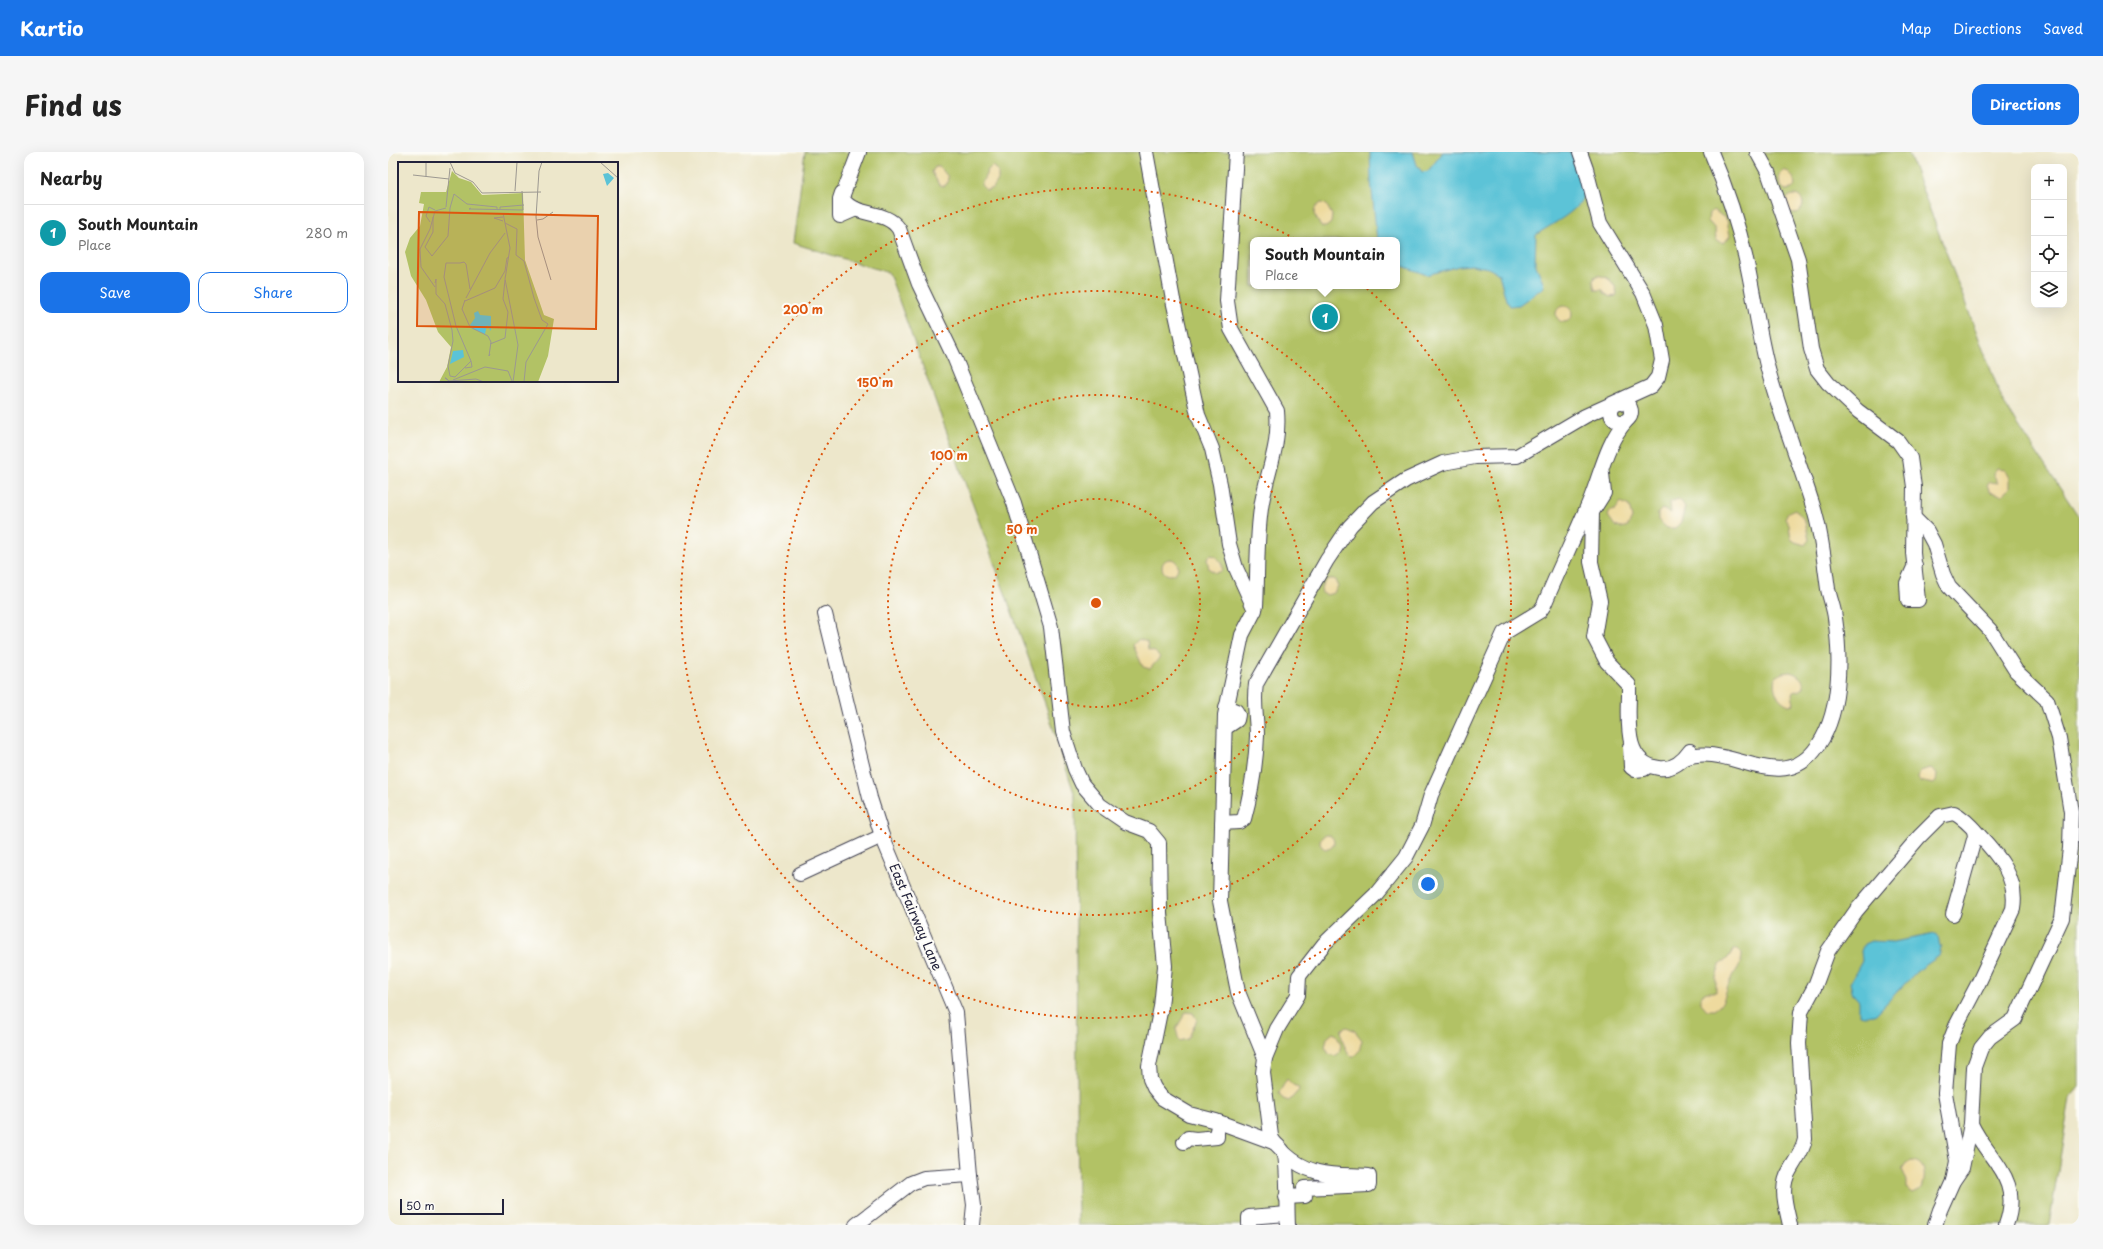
<!DOCTYPE html>
<html lang="en">
<head>
<meta charset="utf-8">
<style>
  :root { --surface:#fff; --page:#f6f6f6; --text:#222; --muted:#767676; --line:#e0e0e0; --accent:#1a73e8 }
  body { margin:0; font-family:"Playpen Sans",sans-serif; background:var(--page); color:var(--text) }
  .controls { position:absolute; right:12px; top:12px; display:grid; overflow:hidden; border-radius:8px; box-shadow:0 4px 16px #0002 }
  .controls button { width:36px; height:36px; display:grid; place-items:center; padding:0; border:0; border-bottom:1px solid var(--line); background:var(--surface); color:var(--text); font:20px sans-serif }
  .scale { position:absolute; left:12px; bottom:10px; width:104px; box-sizing:border-box; padding-left:4px; border:2px solid #22223b; border-top:0; font-size:11px; line-height:14px; white-space:nowrap; color:#22223b; -webkit-text-stroke:3px #fdfcf7; paint-order:stroke }
  .you { position:absolute; left:1040px; top:732px; width:14px; height:14px; margin:-10px; border:3px solid #fff; border-radius:50%; background:#1a73e8; box-shadow:0 0 0 6px #1a73e833 }
  .badge { display:grid; place-items:center; width:26px; height:26px; border-radius:50%; background:var(--accent); color:#fff; font-size:13px; font-weight:700 }
  .pin { position:absolute; translate:-50% -50%; border:2px solid #fff; box-shadow:0 1px 4px #0006 }
  .popup { position:absolute; left:862px; top:85px; width:150px; height:52px; box-sizing:border-box; display:grid; place-content:center; border-radius:8px; background:var(--surface); filter:drop-shadow(0 1px 3px #0005); font-size:13px; white-space:nowrap; color:var(--muted) }
  .popup b { font-size:15px; color:var(--text) }
  .popup::after { content:''; position:absolute; left:50%; top:100%; margin-left:-8px; border:8px solid transparent; border-top-color:var(--surface) }
  .list { margin:0; padding:0; list-style:none }
  h2 { display:flex; justify-content:space-between; align-items:center; height:52px; margin:0; padding:0 16px; font-size:17px }
  h2 small { font-size:13px; font-weight:400; color:var(--muted) }
  .list li { display:grid; grid-template-columns:26px 1fr auto; gap:12px; align-items:center; box-sizing:border-box; height:56px; padding:0 16px; border-top:1px solid var(--line) }
  .list b { display:block; font-size:15px; white-space:nowrap }
  .list p { margin:0; font-size:13px; white-space:nowrap; color:var(--muted) }
  .list em { font-size:13px; font-style:normal; color:var(--muted) }
  .actions { display:flex; gap:8px; padding:12px 16px }
  .actions a { flex:1; padding:9px 0; border:1px solid var(--accent); border-radius:12px; text-align:center; font-size:14px; color:var(--accent) }
  .actions .main { background:var(--accent); color:#fff }
  .icon { flex:none; width:22px; height:22px; fill:none; stroke:currentColor; stroke-width:2; stroke-linecap:round; stroke-linejoin:round }
  .map { position:relative; flex:none; width:1691px; height:1073px; overflow:hidden; border-radius:12px }
  header { display:flex; align-items:center; gap:24px; box-sizing:border-box; height:56px; padding:0 20px; background:var(--accent); color:#fff }
  header strong { font-size:19px }
  nav { display:flex; gap:22px; margin-inline-start:auto; font-size:14px }
  .intro { display:flex; align-items:center; justify-content:space-between; box-sizing:border-box; height:96px; padding:0 24px }
  h1 { margin:0; font-size:28px }
  .button { padding:10px 18px; border-radius:12px; background:var(--accent); color:#fff; font-size:14px; font-weight:700 }
  main { display:flex; gap:24px; padding:0 24px }
  aside { flex:1; background:var(--surface); border-radius:12px; box-shadow:0 4px 16px #0002 }
  .map>svg:first-child { display:block }
</style>
</head>
<body>
<header>
<strong>Kartio</strong>
<nav><a>Map</a><a>Directions</a><a>Saved</a></nav>
</header>
<div class="intro"><h1>Find us</h1><a class="button">Directions</a></div>
<main>
<aside>
<h2>Nearby<small></small></h2>
<ul class="list">
<li><span class="badge" style="background:#0f9aa8">1</span><div><b>South Mountain</b><p>Place</p></div><em>280 m</em></li>
</ul>
<div class="actions"><a class="main">Save</a><a>Share</a></div>
</aside>
<div class="map">
<svg width="1691" height="1073" viewBox="0 0 1691 1073">
  <rect width="100%" height="100%" fill="#fdfcf7"/>
  <filter id="ink" filterUnits="userSpaceOnUse"><feTurbulence type="fractalNoise" baseFrequency=".025" numOctaves="2"/><feDisplacementMap in="SourceGraphic" scale="8" xChannelSelector="R" yChannelSelector="G"/><feConvolveMatrix kernelMatrix="1 2 1 2 8 2 1 2 1" color-interpolation-filters="sRGB"/></filter>
  <filter id="wash" filterUnits="userSpaceOnUse"><feTurbulence type="fractalNoise" baseFrequency=".012" numOctaves="4" result="noise"/><feDisplacementMap in="SourceGraphic" scale="16" xChannelSelector="R" yChannelSelector="G"/><feGaussianBlur stdDeviation="0.9" result="paint"/><feColorMatrix in="noise" values="0 0 0 0 0 0 0 0 0 0 0 0 0 0 0 0 0 1.4 0 .05"/><feComposite in="paint" operator="in"/></filter>
  <g filter="url(#wash)">
    <rect width="100%" height="100%" fill="#ede7cb"/>
    <!-- green -->
    <path fill="#b2c265" stroke="#6a7250" fill-rule="evenodd" d="M417,0H1520L1615,250L1691,365V935L1682,946L1661,1073H690L687,644L658,554L501,121L405,91ZM865,88H1009V134H865Z"/>
    <!-- sand -->
    <g fill="#eeda9e" stroke="#887e6c">
      <path d="M604,14L610,19V28L605,36L598,38L593,33L600,18Z"/>
      <path d="M547,15H552L560,25L559,32L556,34L551,33L544,20Z"/>
      <path d="M1395,18L1401,20L1406,27L1407,34L1404,37L1397,38L1392,33L1391,23Z"/>
      <circle cx="1406" cy="52" r="9"/>
      <path d="M933,51L938,52L944,63L943,71L938,75H933L926,62L927,56Z"/>
      <path d="M1326,58L1339,68L1342,84L1336,91L1328,88L1327,77L1320,69L1321,61Z"/>
      <path d="M1207,124C1218,122 1227,130 1229,141L1228,144L1222,145L1216,141L1215,138H1207L1205,129Z"/>
      <circle cx="1176" cy="162" r="8"/>
      <path d="M1609,316L1617,317L1622,326V336L1614,343L1602,340L1599,334L1602,330L1610,331L1605,322Z"/>
      <path d="M1290,347L1297,355L1293,370L1287,376H1279L1270,368V361L1274,357L1283,361L1282,350Z"/>
      <path d="M1233,350L1241,354L1244,366L1240,374L1233,376L1227,374L1220,364L1222,359L1227,358Z"/>
      <path d="M1407,357L1417,369L1421,388L1417,393L1407,390L1403,387L1401,373L1397,366L1400,360Z"/>
      <path d="M822,403L827,404L834,412V419L828,421L821,417L819,407Z"/>
      <circle cx="782" cy="415" r="8"/>
      <path d="M940,427H946L950,434L946,441L938,443L934,441L933,435Z"/>
      <path d="M751,487L759,490L760,498L767,500L772,505L762,517L755,515L745,493Z"/>
      <path d="M1402,520C1410,522 1416,527 1416,535L1413,538L1405,540L1404,543L1406,552L1401,553C1390,549 1384,537 1387,526L1394,521Z"/>
      <path d="M1543,616L1549,621L1548,630L1545,632L1532,629L1530,626L1532,619Z"/>
      <circle cx="939" cy="690" r="7"/>
      <path d="M1346,797H1350L1354,802C1354,812 1349,817 1344,825C1337,836 1339,851 1326,858H1319L1313,851V843L1319,840H1328V826L1332,813L1340,806Z"/>
      <path d="M798,860L805,861L809,868L800,887L791,889L788,877Z"/>
      <path d="M959,875L967,879L974,888L971,899L966,904H963C958,899 951,884 954,877Z"/>
      <path d="M945,881L949,883L953,893L951,901L947,904L941,902L937,895L939,886Z"/>
      <path d="M899,927L905,933L910,935L911,938L901,949L895,947L891,941Z"/>
      <path d="M1524,1009C1538,1010 1538,1025 1534,1036L1524,1041L1519,1037V1029L1514,1017L1518,1011Z"/>
    </g>
    <!-- water -->
    <g fill="#5bc3d7" stroke="#3e7289">
      <path d="M982,0H1025L1029,13L1034,20L1040,19L1055,0H1185L1188,4C1191,15 1196,27 1196,38C1198,57 1161,73 1148,83L1147,111L1155,130L1156,135L1131,153L1122,154L1118,148L1111,122L1100,116L1084,113L1071,114L1039,123L1009,112V88H989L983,29Z"/>
      <path d="M1547,782L1550,784L1552,795L1554,793L1551,804L1528,820L1487,863L1476,864L1471,863V849L1465,842L1462,831L1474,809L1473,799L1476,792L1483,789L1505,790Z"/>
    </g>
  </g>
  <g filter="url(#ink)">
    <g fill="none" stroke-linecap="round" stroke-linejoin="round">
      <defs>
        <g id="minor">
          <path d="M471,0L454,45C463,66 497,56 511,77L531,132L567,207L626,351L663,475L675,580L687,617L694,632L712,653L737,670L761,679L771,691L772,761L777,814L773,855L761,914L762,927L766,936L774,946L801,962L828,969L885,990"/>
          <path d="M758,0L785,148L810,263L824,297L832,332L841,392L848,416L867,458L854,483L837,563L832,749L850,840L877,906L875,921L883,984C885,992 892,994 896,1001C900,1009 899,1060 900,1073"/>
          <path d="M848,0L839,149L843,177L889,259C892,294 880,317 874,350C868,384 870,420 868,454"/>
          <path d="M1369,0L1380,20L1410,107L1423,197L1429,217L1440,231L1470,259L1510,289L1522,306L1526,335L1525,401L1530,448H1520L1519,431L1527,413"/>
          <path d="M454,41L452,47V64L468,57"/>
          <circle cx="1233" cy="260" r="10"/>
          <path d="M1214,321L1216,341L1204,360L1203,410L1212,449L1206,485L1219,510L1241,533C1242,561 1232,611 1271,616C1284,618 1295,609 1302,599"/>
          <path d="M1525,365L1539,379L1546,392L1555,422L1561,435L1602,478L1628,519L1659,548L1671,586L1683,660L1682,696L1674,766L1627,867L1602,885L1593,896L1586,915L1583,972L1574,1016L1565,1029L1552,1058L1547,1073"/>
          <path d="M437,462L482,646L494,684L568,861L582,1023L586,1053L584,1073"/>
          <path d="M837,576L849,568L850,563L848,559L838,555"/>
          <path d="M1242,595L1243,615L1247,618L1256,617L1260,614"/>
          <path d="M1297,606C1339,589 1390,643 1426,599C1454,565 1453,506 1447,466C1446,456 1442,447 1440,437C1436,408 1433,378 1424,351C1410,307 1393,264 1381,221C1371,185 1367,148 1359,112C1351,75 1338,35 1323,0"/>
          <path d="M834,671L851,670L856,667C863,641 868,611 869,584C869,567 865,550 868,532L939,408L962,374L985,350L1018,328L1055,311L1087,305L1129,304L1197,264L1263,234L1270,225L1274,208L1268,173L1255,141L1212,71L1198,17L1192,0"/>
          <path d="M412,722L494,684"/>
          <path d="M1565,762L1587,684L1586,678"/>
          <path d="M877,906L889,877L910,843L911,824L936,792L988,742L1018,705L1034,674L1043,643L1116,481L1152,459L1156,453C1171,417 1188,382 1203,346C1213,321 1219,290 1238,269"/>
          <path d="M1583,972C1601,1010 1635,1026 1618,1073"/>
          <path d="M796,990L800,986L808,987L829,985V978"/>
          <path d="M896,1001C923,1026 946,1022 981,1024V1033L916,1036L917,1044L898,1045"/>
          <path d="M468,1073L523,1031L536,1026L582,1023"/>
          <path d="M861,1073V1065L899,1062"/>
          <path d="M1402,1073C1398,1054 1391,1035 1402,1018C1408,1007 1415,999 1417,987L1411,891L1413,860L1427,834L1440,799L1468,759L1531,685L1552,664L1566,661C1576,666 1584,675 1591,683C1611,704 1630,726 1625,757L1590,832L1568,874L1561,892L1557,941L1569,1009L1565,1029"/>
        </g>
      </defs>
      <!-- minor casing -->
      <use href="#minor" stroke="#404051" stroke-width="16"/>
      <!-- minor -->
      <use href="#minor" stroke="#fff" stroke-width="14"/>
    </g>
  </g>
  <!-- distance rings -->
  <g fill="none" stroke="#de560e" stroke-width="2" stroke-dasharray="2 4">
    <circle cx="708" cy="451" r="104"/>
    <circle cx="708" cy="451" r="208"/>
    <circle cx="708" cy="451" r="312"/>
    <circle cx="708" cy="451" r="415"/>
  </g>
  <g text-anchor="middle" stroke-width="4" stroke-linejoin="round" paint-order="stroke">
    <!-- street labels -->
    <g font-size="13" fill="#22223b" stroke="#fdfcf7">
      <text transform="translate(528 765) rotate(67)" y="5">East Fairway Lane</text>
    </g>
  </g>
  <!-- overview -->
  <g transform="translate(10 10)">
    <rect width="220" height="220" fill="#ede7cb"/>
    <path d="M54,9L61,16L73,20L84,33L125,31L127,98L146,153L156,157L150,194L140,220H41L49,205L53,185L40,170L28,138L13,114L7,90L12,76L22,64L26,42L21,41L23,30H48Z" fill="#b2c265"/>
    <path d="M210,11L216,16L209,24L205,12ZM80,149L82,153L93,154V169L89,163L87,172L75,167L72,163L77,156L76,151ZM65,188L66,195L52,202L55,189Z" fill="#5bc3d7"/>
    <path fill="none" stroke="#9c9891" stroke-width="1" d="M52,0L57,11L75,20L84,31L143,30M144,0L141,9L138,55L140,75L153,118M202,0L220,16M15,13L51,17M28,15V0M117,29L119,0M48,45L52,6M73,46L71,47L125,48L124,29M102,47V45L126,43M105,51L112,86L107,117L120,183L115,220M35,55V70L27,85L34,94L50,74L52,46L56,32L69,42L99,45V47M139,58L145,57L155,50M105,59L96,56L105,55M32,60L28,54L31,45L37,48M107,61L119,67L118,93L126,99L136,136L144,158L150,162L128,200L126,220M62,101L66,100L68,102L72,127M37,121L38,117V132L47,142L54,168L55,179L50,204L52,214L57,215L73,199L58,164L46,115L48,101H62M37,125L23,105L22,87L32,67L37,49L48,46M68,136L92,91L107,71M67,138L64,147L72,165L90,174L93,180L91,194L92,192M67,139L97,126L107,109L109,96L111,95M92,182L107,176L110,150L105,137L107,118M67,206L74,205L73,199M55,218L87,205L110,209L114,219M51,219L47,216H48L51,219L78,217L86,220"/>
    <path fill="#de560e" fill-opacity="0.15" stroke="#de560e" stroke-width="2" d="M21,50L200,54L198,167L19,164Z"/>
    <rect width="220" height="220" fill="none" stroke="#22223b" stroke-width="2"/>
  </g>
  <circle cx="708" cy="451" r="6" fill="#de560e" stroke="#fdfcf7" stroke-width="2"/>
  <g font-size="12" text-anchor="middle" font-weight="bold" fill="#de560e" stroke="#fdfcf7" stroke-width="4" stroke-linejoin="round" paint-order="stroke">
    <text x="415" y="162">200 m</text>
    <text x="487" y="235">150 m</text>
    <text x="561" y="308">100 m</text>
    <text x="634" y="382">50 m</text>
  </g>
</svg>
<div class="controls">
<button>+</button>
<button>−</button>
<button><svg class="icon" aria-label="locate" viewBox="0 0 24 24"><circle cx="12" cy="12" r="6"/><path d="M12 2v4M12 18v4M2 12h4M18 12h4"/></svg></button>
<button><svg class="icon" aria-label="layers" viewBox="0 0 24 24"><path d="M12 4l9 5-9 5-9-5zM3 14l9 5 9-5"/></svg></button>
</div>
<div class="scale">50 m</div>
<div class="you"></div>
<div class="pin badge" style="left:937px;top:165px;background:#0f9aa8">1</div>
<div class="popup"><b>South Mountain</b>Place</div>
</div>
</main>
</body>
</html>
